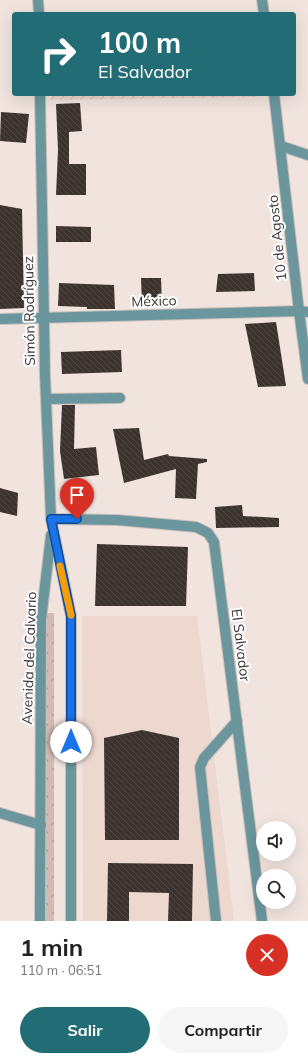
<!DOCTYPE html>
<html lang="es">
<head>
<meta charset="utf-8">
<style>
	body { margin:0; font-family:Mulish,sans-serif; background:#f6f6f6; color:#222; height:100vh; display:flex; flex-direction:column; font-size:15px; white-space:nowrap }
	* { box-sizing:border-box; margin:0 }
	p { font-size:13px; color:#767676 }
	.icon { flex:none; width:22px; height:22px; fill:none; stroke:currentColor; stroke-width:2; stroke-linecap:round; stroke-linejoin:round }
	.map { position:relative; height:921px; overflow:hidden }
	.sheet { display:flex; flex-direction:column; background:#fff; flex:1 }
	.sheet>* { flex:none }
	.top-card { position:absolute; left:12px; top:12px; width:284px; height:84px; border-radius:4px; box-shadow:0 4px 16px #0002; background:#226c75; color:#fff; overflow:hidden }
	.tools { position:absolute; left:256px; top:821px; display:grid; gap:8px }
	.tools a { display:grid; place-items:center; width:40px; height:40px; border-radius:50%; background:#fff; box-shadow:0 4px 16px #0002; font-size:20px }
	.pin { position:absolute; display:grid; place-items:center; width:34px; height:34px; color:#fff; margin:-41px -17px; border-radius:50% 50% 50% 0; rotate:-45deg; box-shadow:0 0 4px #0007 }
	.pin .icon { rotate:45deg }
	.me { position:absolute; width:44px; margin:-22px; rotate:0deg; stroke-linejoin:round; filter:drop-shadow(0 0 3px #0008) }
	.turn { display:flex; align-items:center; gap:14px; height:84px; padding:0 20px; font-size:18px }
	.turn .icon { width:52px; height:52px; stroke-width:2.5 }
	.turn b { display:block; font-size:28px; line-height:34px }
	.round { display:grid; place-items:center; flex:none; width:42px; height:42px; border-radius:21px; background:#f6f6f6 }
	.summary { display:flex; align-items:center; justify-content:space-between; height:68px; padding:0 20px }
	h1 { font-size:24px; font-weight:700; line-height:30px }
	.button { display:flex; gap:8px; margin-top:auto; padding:8px 20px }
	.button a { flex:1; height:46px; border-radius:24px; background:#226c75; color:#fff; font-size:16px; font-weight:700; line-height:46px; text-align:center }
	.button a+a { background:#f6f6f6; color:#222 }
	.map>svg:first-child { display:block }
	.built { fill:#edd8cf }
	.industrial { fill:url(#industrial-furrows) }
	.park { fill:url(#park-crowns) }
	.building { fill:url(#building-back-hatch) }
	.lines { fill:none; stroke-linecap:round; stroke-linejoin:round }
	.minor-casing { stroke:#ccc1bc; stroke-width:12 }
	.minor { stroke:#6b969d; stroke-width:10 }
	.route-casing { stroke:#114b97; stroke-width:10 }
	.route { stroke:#1a73e8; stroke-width:7 }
	.slow { stroke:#f59e0b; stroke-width:7 }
	.labels { text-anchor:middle; stroke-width:4; stroke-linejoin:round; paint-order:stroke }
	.street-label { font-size:14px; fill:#3a3533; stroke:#fff }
</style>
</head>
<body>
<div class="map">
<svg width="308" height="921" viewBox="0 0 308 921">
	<defs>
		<pattern id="industrial-furrows" width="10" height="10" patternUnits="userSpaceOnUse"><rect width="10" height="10" fill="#edd8cf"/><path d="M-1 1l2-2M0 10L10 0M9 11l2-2" fill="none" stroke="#ccbab2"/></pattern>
		<pattern id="park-crowns" width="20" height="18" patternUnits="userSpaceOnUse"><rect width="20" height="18" fill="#d2bcb2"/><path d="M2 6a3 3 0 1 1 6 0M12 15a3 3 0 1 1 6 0" fill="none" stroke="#ab9a91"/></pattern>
		<pattern id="building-back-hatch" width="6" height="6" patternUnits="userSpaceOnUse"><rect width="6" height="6" fill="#3d332e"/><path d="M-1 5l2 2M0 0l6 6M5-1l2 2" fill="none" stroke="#514844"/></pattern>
	</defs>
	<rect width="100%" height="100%" fill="#f1e4de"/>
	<polygon class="built" points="82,616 197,616 234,921 83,921"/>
	<polygon class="industrial" points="51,94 257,94 257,97 51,100"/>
	<rect class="park" x="45" y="613" width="9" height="308"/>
	<g class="building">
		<polygon points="80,103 82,131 69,132 69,164 86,164 86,195 56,195 58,150 56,104"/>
		<polygon points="1,112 29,114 26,143 0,141"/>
		<polygon points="0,205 22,209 24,308 0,309"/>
		<polygon points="56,226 91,227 91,242 56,242"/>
		<polygon points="254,273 255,291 216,292 218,274"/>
		<polygon points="141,278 161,278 162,306 142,306"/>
		<polygon points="59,283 114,285 115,309 87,309 87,307 58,306"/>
		<polygon points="276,322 286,386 258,387 245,324"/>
		<polygon points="121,350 122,372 62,374 61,352"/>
		<polygon points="62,405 75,405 74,449 96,447 99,475 64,479 60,451"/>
		<polygon points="139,428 144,460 168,454 169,456 207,459 207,462 198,464 196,499 175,498 176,469 124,483 113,429"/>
		<polygon points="0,488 18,493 17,516 0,512"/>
		<polygon points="242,505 243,516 279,518 279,527 216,528 215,507"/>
		<polygon points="97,544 188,547 186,606 95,606"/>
		<polygon points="142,730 179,738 179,840 105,840 104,738"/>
		<polygon points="108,863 193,864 192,921 168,921 169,893 129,892 129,921 107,921"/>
	</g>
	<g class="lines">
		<g class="minor-casing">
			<g id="minor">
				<polyline points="38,0 39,14"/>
				<polyline points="262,0 264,14"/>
				<polyline points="40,94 45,375 51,519 71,616 71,921"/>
				<polyline points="274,94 299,311 308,379"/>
				<polyline points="281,146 308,155"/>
				<polyline points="0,319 299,311 308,312"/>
				<polyline points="46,399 120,398"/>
				<polyline points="51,519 117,520 196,527 208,533 214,542 262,921"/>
				<polyline points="0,813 41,825"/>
				<polyline points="40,921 41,620 51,535"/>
				<polyline points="216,921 200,767 204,758 237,721"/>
			</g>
		</g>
		<use href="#minor" class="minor"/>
	</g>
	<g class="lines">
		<g class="route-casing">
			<polyline id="route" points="71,742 71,616 51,519 77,519"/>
		</g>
		<use href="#route" class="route"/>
		<polyline class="slow" points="60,566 71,615"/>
	</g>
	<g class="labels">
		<g class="street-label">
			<text transform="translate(277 238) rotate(-96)" y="5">10 de Agosto</text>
			<text transform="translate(154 301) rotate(-2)" y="5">México</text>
			<text transform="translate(29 311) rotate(-91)" y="5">Simón Rodríguez</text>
			<text transform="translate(241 645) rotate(83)" y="5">El Salvador</text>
			<text transform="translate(29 658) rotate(-88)" y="5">Avenida del Calvario</text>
		</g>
	</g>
</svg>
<div class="tools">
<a><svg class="icon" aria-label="sound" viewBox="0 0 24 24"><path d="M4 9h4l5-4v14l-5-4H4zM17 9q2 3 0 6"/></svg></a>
<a><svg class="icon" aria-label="search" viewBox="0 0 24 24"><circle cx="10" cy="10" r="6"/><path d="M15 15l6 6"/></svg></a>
</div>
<div class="pin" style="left:77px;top:519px;background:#d93025"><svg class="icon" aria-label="arrive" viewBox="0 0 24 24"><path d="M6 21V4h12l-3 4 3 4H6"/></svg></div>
<svg class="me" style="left:71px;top:742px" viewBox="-20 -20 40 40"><circle r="19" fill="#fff"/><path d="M0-13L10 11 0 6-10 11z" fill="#1a73e8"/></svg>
<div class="top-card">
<div class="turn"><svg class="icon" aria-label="right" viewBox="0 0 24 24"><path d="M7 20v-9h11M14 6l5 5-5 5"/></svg><div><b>100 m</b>El Salvador</div></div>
</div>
</div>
<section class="sheet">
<div class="summary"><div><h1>1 min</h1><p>110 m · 06:51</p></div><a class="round" style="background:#d93025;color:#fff"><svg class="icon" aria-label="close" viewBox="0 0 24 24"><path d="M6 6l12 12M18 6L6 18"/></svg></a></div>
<div class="button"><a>Salir</a><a>Compartir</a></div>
</section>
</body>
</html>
